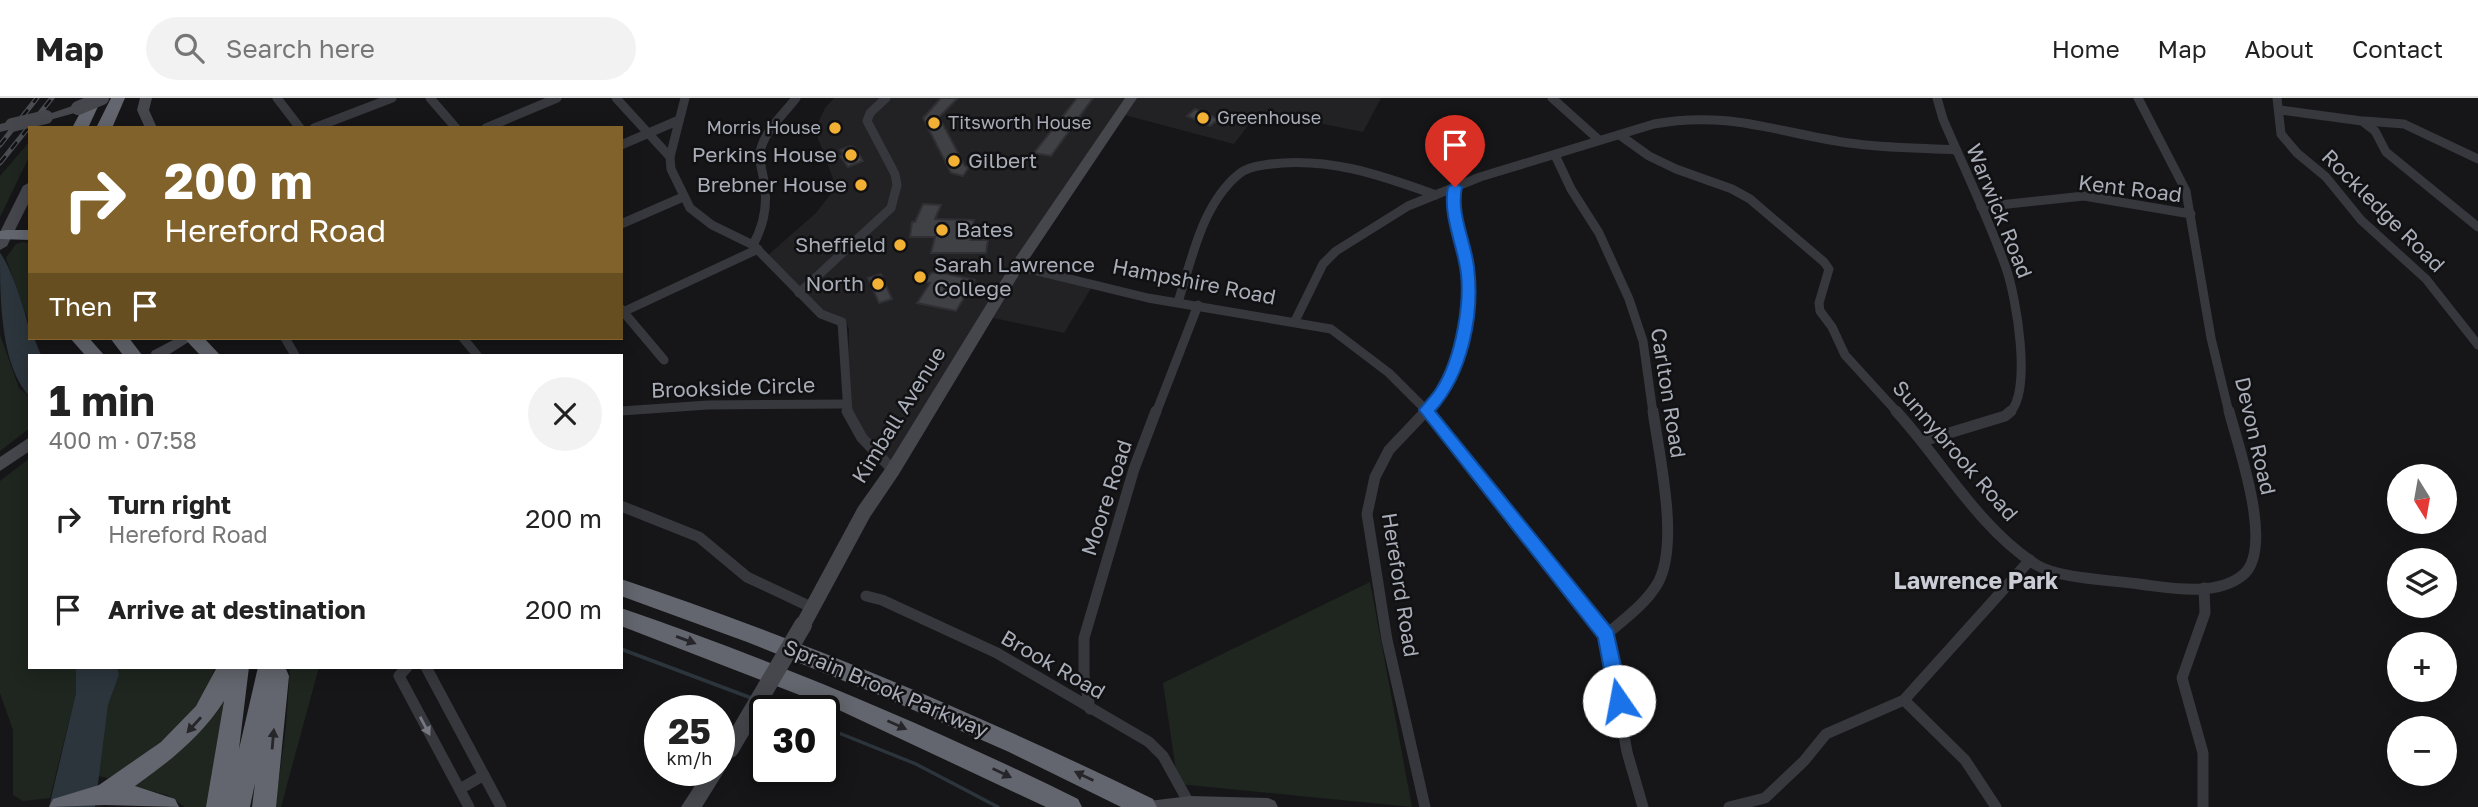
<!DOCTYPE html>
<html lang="en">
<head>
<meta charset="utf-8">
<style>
	body { margin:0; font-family:"Golos Text",sans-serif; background:#f2f2f2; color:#222; height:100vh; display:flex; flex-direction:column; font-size:26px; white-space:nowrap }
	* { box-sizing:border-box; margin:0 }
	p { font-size:23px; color:#767676 }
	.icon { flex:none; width:38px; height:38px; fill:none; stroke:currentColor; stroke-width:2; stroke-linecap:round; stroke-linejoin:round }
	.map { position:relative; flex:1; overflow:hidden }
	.details { position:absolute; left:28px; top:256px; width:595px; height:315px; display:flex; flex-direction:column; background:#fff; border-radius:0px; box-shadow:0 4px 18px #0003 }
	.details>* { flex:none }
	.guide { position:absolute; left:28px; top:28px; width:595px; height:214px; border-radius:0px; box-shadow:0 4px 18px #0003; background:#80622a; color:#fff; overflow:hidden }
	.needle { width:46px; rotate:169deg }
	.tools { position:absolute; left:2387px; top:366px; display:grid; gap:14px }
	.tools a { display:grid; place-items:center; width:70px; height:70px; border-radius:50%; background:#fff; box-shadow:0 4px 18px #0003; font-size:35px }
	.speed { position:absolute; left:644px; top:597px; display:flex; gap:14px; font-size:35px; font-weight:700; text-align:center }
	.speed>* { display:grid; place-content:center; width:91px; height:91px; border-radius:50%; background:#fff; box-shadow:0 4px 18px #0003; line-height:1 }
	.speed small { font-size:18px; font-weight:400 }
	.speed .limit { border:4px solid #111; border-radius:10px; background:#fff; color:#111 }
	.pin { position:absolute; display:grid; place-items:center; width:60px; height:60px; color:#fff; margin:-72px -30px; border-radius:50% 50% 50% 0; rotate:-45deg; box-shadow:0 0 7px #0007 }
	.pin .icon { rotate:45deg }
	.me { position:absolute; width:77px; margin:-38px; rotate:348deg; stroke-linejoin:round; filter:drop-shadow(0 0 5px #0008) }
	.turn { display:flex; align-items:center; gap:24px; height:147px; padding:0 21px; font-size:32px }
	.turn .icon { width:91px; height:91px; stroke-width:2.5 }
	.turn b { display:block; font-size:49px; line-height:60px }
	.then { display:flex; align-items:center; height:66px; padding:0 21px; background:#0003; gap:14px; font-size:26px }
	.round { display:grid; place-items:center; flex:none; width:74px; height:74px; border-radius:37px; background:#f2f2f2 }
	.headline { display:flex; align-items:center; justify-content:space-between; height:119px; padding:0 21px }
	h1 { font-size:42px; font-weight:700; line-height:52px }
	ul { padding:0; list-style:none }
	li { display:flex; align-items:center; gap:21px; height:91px; padding:0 21px }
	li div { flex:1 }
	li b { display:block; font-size:26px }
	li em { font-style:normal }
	header { display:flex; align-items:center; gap:42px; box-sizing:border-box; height:98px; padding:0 35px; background:#fff; border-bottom:2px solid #e0e0e0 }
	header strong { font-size:33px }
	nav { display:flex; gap:38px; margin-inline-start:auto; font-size:24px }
	.search { width:490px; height:63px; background:#f2f2f2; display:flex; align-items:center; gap:18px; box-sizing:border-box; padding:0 24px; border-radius:38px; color:#767676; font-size:26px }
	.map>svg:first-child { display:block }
	.built { fill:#222225 }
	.green { fill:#1e261f }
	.water { fill:#2c353c }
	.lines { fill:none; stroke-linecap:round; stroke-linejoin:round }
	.stream { stroke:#2c353c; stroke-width:3.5 }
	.building { fill:#404145; stroke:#303034; stroke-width:2 }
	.street-far1 { stroke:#37383d; stroke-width:9 }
	.street { stroke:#37383d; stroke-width:11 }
	.secondary { fill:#45474d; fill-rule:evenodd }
	.highway { fill:#63666e; fill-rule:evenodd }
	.rail-casing { stroke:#4a4c52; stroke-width:5 }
	.rail { stroke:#111113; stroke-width:2.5; stroke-dasharray:9; stroke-linecap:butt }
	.secondary-bridge-far1 { stroke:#45474d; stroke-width:14 }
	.secondary-bridge { stroke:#45474d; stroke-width:18 }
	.oneway { fill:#26262a }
	.oneway2 { fill:#757881 }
	.route { fill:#1a73e8; stroke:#114b97; stroke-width:2 }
	.poi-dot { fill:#f2b134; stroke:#111113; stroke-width:2.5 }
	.labels { text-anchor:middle; stroke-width:5; stroke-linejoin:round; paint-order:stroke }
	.far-poi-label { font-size:18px; fill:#a8adb8; stroke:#111113; text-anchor:start }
	.poi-label { font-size:21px; fill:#a8adb8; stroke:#111113; text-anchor:end }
	.street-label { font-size:21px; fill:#a8adb8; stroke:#111113 }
	.neighbourhood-label { font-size:23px; font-weight:bold; fill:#c9ccd4; stroke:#111113 }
</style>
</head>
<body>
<header>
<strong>Map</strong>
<div class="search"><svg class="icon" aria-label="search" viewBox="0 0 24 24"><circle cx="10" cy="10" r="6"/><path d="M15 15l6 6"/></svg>Search here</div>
<nav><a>Home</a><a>Map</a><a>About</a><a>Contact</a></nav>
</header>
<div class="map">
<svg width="2478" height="709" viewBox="0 0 2478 709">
	<rect width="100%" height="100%" fill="#161618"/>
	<polygon class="built" points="834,0 1381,0 1363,34 1259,13 1234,46 1117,15 1012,171 1093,187 1064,235 984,218 893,367 866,337 851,311 847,297 849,231 846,223 825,214 768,157 816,115 836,89 815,32 825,10"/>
	<g class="green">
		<polygon points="30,43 30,57 0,119 0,78"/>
		<polygon points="22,144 30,145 30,228 6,160 16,146"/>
		<polygon points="0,237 19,290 30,299 30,330 0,353"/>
		<polygon points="30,360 30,569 76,569 76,595 50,700 23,703 13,697 13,632 0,595 0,383"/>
		<polygon points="1370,484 1412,709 1178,686 1163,585"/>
		<polygon points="117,569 215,569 206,595 175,633 125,671 108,680 97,678 108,607 119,577"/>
		<polygon points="290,569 319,569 281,709 275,709 286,629"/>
		<polygon points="224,601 209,709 185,709 167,697 148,692 126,691"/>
	</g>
	<g class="water">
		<path d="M0 155C10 166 30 224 30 240H34L41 257H30V299C0 268 0 198 0 155Z"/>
		<polygon points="76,569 117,569 119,577 108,607 95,709 49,709 76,595"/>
	</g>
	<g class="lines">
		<g class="stream">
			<polyline points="621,551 754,601"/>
			<polyline points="764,605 782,612"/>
			<polyline points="824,629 916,666 998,709"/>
		</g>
	</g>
	<g class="building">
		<polygon points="941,0 958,0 939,19 965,68 969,69 963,78 951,75 923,20"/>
		<polygon points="1077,0 1093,0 1051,58 1034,55"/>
		<polygon points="1195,11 1219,21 1210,28 1187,18"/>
		<polygon points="850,48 855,50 863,63 848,69 840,58 843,57 840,52"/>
		<polygon points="923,106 941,107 935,121 974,122 970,142 988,142 986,155 931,155 935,139 910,139 912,124 915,124"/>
		<polygon points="938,174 975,182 956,213 917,205 930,185 925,184 931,175"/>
		<polygon points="881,176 892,201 879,205 868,180"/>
	</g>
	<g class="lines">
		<g class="street-far1">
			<polyline points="277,0 300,30"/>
			<polyline points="430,0 456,30"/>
			<polyline points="616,0 670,59 671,71 690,110 712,127 753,147 821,216 842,224 848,315"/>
			<polyline points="1552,0 1599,42"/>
			<path d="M1937 0 1943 21C1964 70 1988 119 2006 170 2016 198 2033 295 2009 315"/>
			<polyline points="2138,0 2186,93 2211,240 2229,315"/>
			<polyline points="2277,0 2281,36 2297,55 2326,79 2361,122 2426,181 2478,247"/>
			<polyline points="2280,12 2362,23 2375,33 2386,54 2478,129"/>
			<polyline points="2365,23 2404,26 2478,61"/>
			<polyline points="314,30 392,0"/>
			<polyline points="486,30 557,0"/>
			<polyline points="1621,38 1649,58 1676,71 1732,91 1750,101 1824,164 1829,171 1819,205 1820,213 1832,229 1845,257 1898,315"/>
			<polyline points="621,47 679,22"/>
			<polyline points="1555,57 1571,91 1599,135 1629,201 1643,243 1653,315"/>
			<polyline points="670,59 685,0"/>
			<polyline points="1981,109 2084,98 2191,116"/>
			<polyline points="621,126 683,99"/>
			<path d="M753 147C764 127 768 105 764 83 762 71 758 61 761 50 767 30 784 16 796 0"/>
			<polyline points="1017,168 1148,200 1331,231 1389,275 1429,315"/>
			<polyline points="799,195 891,110 897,87 895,76 867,23 870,15 886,0"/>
			<path d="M1178 204C1192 161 1202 106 1239 76 1246 70 1256 68 1264 67 1324 57 1381 77 1436 97"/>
			<polyline points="621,211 664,262"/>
			<polyline points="623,214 758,151"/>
			<path d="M1295 223 1323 166 1336 153 1408 108 1480 79 1654 26C1728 12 1779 35 1849 45 1884 50 1921 50 1956 52"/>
			<polyline points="285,240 295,257"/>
			<polyline points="463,240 477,257"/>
			<polyline points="621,313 708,307 845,306"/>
			<polyline points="1156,315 1198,207"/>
			<path d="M1424 315C1430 309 1438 302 1442 295 1464 261 1472 209 1467 169 1464 142 1449 116 1455 89"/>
		</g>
		<g class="street">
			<polyline points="847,313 862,340 893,372"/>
			<polyline points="1427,313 1606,537 1627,654 1643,709"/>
			<path d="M1896 313C1942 363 1978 429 2035 466 2058 481 2111 482 2139 486 2171 490 2216 499 2243 477 2275 451 2238 348 2229 313"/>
			<polyline points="1923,343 2005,318 2011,313"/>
			<polyline points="621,408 699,439 747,479 813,510"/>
			<polyline points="866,498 882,502 997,555 1149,644 1163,658 1190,707"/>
			<path d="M1606 537C1623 522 1644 507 1656 488 1681 450 1659 358 1653 313"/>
			<polyline points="407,569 399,578 469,709"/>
			<polyline points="426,569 501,709"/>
			<polyline points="1904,602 1965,662 1996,709"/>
			<polyline points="1090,611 1084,578 1084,540 1134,371 1156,313"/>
			<polyline points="460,691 484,677"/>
			<polyline points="1425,709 1387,542 1367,416 1375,379 1389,352 1426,313"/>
			<polyline points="1729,709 1765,700 1804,663 1826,636 1904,602 2030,462"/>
			<polyline points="2203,709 2203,655 2182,580 2205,515 2204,490"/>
		</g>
		<g class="secondary">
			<polygon points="140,0 152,0 149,12 157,30 145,30 137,12"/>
			<polygon points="1125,0 1137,0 1023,170 899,376 870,419 809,532 803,534 797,532 794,527 797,522 858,409 887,368 1012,165"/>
			<polygon points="78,6 84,10 82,13 46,23 40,19"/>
			<polygon points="12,23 16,24 16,30 0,34 0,26"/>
			<polygon points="30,84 30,102 7,148 0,152 0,134 23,88"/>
			<polygon points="177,240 195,240 168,257 150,257 152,253"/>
			<polygon points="30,339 30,353 0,373 0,359"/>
			<polygon points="719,665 725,672 702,709 681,709 705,672 719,672"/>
			<polygon points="1190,698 1268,700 1275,703 1278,709 1146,709 1149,703"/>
		</g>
		<g class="highway">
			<polygon points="88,0 102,0 88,30 72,30"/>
			<polygon points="111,0 125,0 112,30 96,30"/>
			<polygon points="6,132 30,132 30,142 0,141 0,133"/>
			<polygon points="70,240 89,240 104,257 85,257"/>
			<polygon points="110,240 129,240 142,257 123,257"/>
			<polygon points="184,240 204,240 220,257 200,257"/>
			<path d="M621 481C803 542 981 617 1153 701L1157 709H1121L1009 654 879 597 747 544 621 498Z"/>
			<path d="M621 510C778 564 930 628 1078 701L1082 709H1046L841 613 621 528Z"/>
			<path d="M217 569H249L239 651 258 569 286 571 289 578 276 709H252L255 685 250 709H206L224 603C201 639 170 663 135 688L175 701 179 709 105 707 49 709 53 701 99 687 161 644 196 608Z"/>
		</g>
		<g class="rail-casing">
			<g id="rail">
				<polyline points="0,47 37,0"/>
				<polyline points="0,65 52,0"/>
			</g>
		</g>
		<use href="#rail" class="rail"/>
		<g class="secondary-bridge-far1">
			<polyline points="78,10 102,0"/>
			<polyline points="12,27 46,19"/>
		</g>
		<polyline class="secondary-bridge" points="730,651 803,527"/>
	</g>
	<defs><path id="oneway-solid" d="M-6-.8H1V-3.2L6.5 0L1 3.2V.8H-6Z" transform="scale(1.75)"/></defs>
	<g class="oneway">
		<use href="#oneway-solid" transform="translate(686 542) rotate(20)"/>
		<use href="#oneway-solid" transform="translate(194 627) rotate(132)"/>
		<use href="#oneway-solid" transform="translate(897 627) rotate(24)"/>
		<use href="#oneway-solid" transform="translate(273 641) rotate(-85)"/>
		<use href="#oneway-solid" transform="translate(1002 675) rotate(26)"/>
		<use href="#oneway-solid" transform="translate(1084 678) rotate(-154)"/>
	</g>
	<use class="oneway2" href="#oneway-solid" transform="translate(425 628) rotate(62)"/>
	<path class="route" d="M1455 85 1462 89C1456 116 1471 142 1474 169 1480 217 1468 276 1435 313L1613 532 1629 603 1626 609 1619 611 1613 609 1610 603 1598 540 1419 312C1424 305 1431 299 1436 291 1456 260 1467 199 1459 164 1454 140 1443 113 1448 89Z"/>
	<g class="poi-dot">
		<circle cx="1203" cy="20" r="7"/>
		<circle cx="934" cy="25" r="7"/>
		<circle cx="835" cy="30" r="7"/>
		<circle cx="851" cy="57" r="7"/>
		<circle cx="954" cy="63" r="7"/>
		<circle cx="861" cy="87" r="7"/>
		<circle cx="942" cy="132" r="7"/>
		<circle cx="900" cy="147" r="7"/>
		<circle cx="920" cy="179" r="7"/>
		<circle cx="878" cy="186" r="7"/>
	</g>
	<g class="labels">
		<g class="far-poi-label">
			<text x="1217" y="26">Greenhouse</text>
			<text x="948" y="31">Titsworth House</text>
			<text x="821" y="36" text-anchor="end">Morris House</text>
		</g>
		<g class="poi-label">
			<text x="837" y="64">Perkins House</text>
			<text x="968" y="70" text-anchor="start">Gilbert</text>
			<text x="847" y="94">Brebner House</text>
			<text x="956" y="139" text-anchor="start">Bates</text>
			<text x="886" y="154">Sheffield</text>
			<text x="934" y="174" text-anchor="start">Sarah Lawrence<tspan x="934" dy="24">College</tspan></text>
			<text x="864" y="193">North</text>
		</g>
		<g class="street-label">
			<text transform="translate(2130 91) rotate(7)" y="7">Kent Road</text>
			<text transform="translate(1999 113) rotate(68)" y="7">Warwick Road</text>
			<text transform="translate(2383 113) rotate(45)" y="7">Rockledge Road</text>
			<text transform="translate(1194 184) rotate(11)" y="7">Hampshire Road</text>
			<text transform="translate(733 290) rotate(-2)" y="7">Brookside Circle</text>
			<text transform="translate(1668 295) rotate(81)" y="7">Carlton Road</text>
			<text transform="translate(899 317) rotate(-58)" y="7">Kimball Avenue</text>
			<text transform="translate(2255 338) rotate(77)" y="7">Devon Road</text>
			<text transform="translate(1955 353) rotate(49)" y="7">Sunnybrook Road</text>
			<text transform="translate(1107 400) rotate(-72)" y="7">Moore Road</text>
			<text transform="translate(1400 487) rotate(81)" y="7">Hereford Road</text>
			<text transform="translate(1053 567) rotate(30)" y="7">Brook Road</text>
			<text transform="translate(886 591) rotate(23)" y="7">Sprain Brook Parkway</text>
		</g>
		<g class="neighbourhood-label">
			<text x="1976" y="491">Lawrence Park</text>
		</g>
	</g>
</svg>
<div class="tools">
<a><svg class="needle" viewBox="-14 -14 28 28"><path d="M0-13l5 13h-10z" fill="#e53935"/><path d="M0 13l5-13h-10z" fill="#767676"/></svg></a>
<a><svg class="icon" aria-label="layers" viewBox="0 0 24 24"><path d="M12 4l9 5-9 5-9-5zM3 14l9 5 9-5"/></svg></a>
<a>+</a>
<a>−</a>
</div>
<div class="speed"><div>25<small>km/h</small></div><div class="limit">30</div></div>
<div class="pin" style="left:1455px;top:89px;background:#d93025"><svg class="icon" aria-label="arrive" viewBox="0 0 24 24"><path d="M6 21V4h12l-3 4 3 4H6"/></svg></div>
<svg class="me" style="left:1619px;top:603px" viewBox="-20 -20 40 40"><circle r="19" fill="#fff"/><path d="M0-13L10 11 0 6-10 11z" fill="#1a73e8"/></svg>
<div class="guide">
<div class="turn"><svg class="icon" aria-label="right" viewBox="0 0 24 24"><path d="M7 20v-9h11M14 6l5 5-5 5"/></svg><div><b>200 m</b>Hereford Road</div></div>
<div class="then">Then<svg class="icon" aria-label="arrive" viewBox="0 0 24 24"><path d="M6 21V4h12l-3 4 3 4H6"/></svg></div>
</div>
<section class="details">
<div class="headline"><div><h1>1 min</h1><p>400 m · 07:58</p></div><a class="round"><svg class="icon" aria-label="close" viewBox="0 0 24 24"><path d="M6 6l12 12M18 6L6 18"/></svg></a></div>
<ul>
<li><svg class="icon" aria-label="right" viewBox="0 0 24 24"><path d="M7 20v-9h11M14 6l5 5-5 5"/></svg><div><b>Turn right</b><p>Hereford Road</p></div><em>200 m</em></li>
<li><svg class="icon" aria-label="arrive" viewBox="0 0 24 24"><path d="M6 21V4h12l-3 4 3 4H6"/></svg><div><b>Arrive at destination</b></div><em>200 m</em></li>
</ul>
</section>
</div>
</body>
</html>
